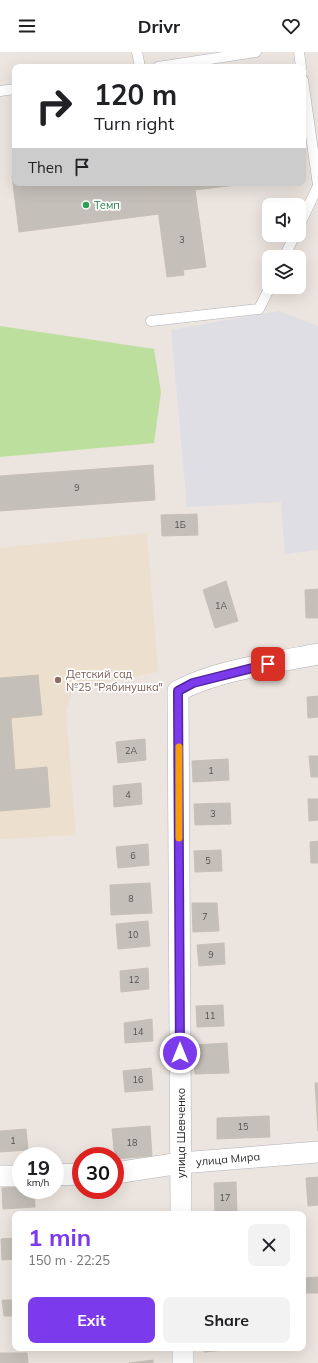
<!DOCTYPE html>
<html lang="en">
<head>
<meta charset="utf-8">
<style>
	body { margin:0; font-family:Mulish,sans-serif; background:#f2f2f2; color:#202124; height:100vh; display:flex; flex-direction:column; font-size:15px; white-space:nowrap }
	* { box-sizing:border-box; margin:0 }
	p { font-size:13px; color:#757577 }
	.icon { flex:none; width:22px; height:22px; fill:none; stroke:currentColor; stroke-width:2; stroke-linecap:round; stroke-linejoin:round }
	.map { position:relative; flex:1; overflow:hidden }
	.drawer { position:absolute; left:12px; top:1159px; width:294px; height:140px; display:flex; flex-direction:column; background:#fff; border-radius:8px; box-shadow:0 4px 16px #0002 }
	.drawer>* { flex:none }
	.hud { position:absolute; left:12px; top:12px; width:294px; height:122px; border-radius:8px; box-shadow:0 4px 16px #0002; background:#fff; color:#202124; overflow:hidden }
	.controls { position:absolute; left:262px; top:146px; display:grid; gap:8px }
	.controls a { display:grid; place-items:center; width:44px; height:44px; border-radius:8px; background:#fff; box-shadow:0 4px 16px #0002; font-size:20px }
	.speed { position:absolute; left:12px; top:1095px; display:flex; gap:8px; font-size:20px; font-weight:700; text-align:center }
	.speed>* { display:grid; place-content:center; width:52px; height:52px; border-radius:50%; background:#fff; box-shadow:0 4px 16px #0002; line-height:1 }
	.speed small { font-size:10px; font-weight:400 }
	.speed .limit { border:6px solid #d22; background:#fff; color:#111 }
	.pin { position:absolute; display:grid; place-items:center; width:34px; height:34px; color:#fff; margin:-17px; border-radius:8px; box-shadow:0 2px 6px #0006 }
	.me { position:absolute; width:44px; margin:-22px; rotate:0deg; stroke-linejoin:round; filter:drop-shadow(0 0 3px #0008) }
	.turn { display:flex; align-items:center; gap:14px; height:84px; padding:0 16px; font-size:18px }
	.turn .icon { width:52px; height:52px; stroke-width:2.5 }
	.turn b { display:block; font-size:28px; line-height:34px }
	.then { display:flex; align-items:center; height:38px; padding:0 16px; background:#0003; gap:8px; font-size:15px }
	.round { display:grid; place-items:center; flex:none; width:42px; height:42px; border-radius:8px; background:#f2f2f2 }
	.summary { display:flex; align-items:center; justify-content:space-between; height:68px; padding:0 16px }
	h1 { font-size:24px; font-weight:700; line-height:30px; color:#7c3aed }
	.primary-button { display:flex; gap:8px; margin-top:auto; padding:8px 16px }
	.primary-button a { flex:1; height:46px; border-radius:8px; background:#7c3aed; color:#fff; font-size:16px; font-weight:700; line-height:46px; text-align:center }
	.primary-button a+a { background:#f2f2f2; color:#202124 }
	header { display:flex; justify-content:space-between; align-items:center; height:52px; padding:0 16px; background:#fff; font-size:18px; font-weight:700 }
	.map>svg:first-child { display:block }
	.industrial { fill:#dfdee5 }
	.education { fill:#ecdfce }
	.green { fill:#bcdf9d }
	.building { fill:#c5bfb9; stroke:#c7c0b7 }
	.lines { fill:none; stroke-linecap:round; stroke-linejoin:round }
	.lane-casing { stroke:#aeb2bb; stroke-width:11 }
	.street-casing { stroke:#aeb2bb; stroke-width:22 }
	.lane { stroke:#fff; stroke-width:10 }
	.street { stroke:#fff; stroke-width:21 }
	.route-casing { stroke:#51269a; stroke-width:10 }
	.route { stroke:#7c3aed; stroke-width:7 }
	.slow { stroke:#f59e0b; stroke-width:7 }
	.leisure-dot { fill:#2e9e5b; stroke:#fff; stroke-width:1.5 }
	.education-dot { fill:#8d6e63; stroke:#fff; stroke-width:1.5 }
	.labels { text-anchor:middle; stroke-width:3.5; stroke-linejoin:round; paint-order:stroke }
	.number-label { font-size:9px; fill:#52504e }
	.leisure-label { font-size:11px; fill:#27864d; stroke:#fff; text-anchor:start }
	.education-label { font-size:11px; fill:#785e54; stroke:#fff; text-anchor:start }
	.street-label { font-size:11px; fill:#2b2b2b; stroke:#fff }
</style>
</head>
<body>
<header><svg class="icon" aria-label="menu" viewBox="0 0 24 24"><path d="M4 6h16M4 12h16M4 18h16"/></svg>Drivr<svg class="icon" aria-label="heart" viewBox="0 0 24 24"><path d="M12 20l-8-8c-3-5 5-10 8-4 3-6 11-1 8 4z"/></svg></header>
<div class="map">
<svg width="318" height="1311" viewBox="0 0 318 1311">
	<rect width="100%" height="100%" fill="#ece4de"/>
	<polygon class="industrial" points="279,259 318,274 318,498 285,502 281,450 187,455 171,278"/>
	<polygon class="education" points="147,481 158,620 73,636 66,660 76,783 0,787 0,496"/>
	<polygon class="green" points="0,274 154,297 161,340 154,391 0,405"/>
	<g class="building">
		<polygon points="15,123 15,131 186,132 150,137 151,144 156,143 159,162 19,180 12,124"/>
		<polygon points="186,131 236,131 236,133 195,138 206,215 183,218 184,223 167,225 156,143 151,144 150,137"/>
		<polygon points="153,413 155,448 0,459 0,424"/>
		<polygon points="197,462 198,483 162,484 161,463"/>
		<polygon points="226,529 238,569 215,576 203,538"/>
		<polygon points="318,537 318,566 306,566 305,538"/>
		<polygon points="38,623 42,663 11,666 15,718 47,715 50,755 0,759 0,626"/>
		<polygon points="318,644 318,665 308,666 307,645"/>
		<polygon points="145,687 146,708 118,711 116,690"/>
		<polygon points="309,704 318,704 318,725 311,725"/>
		<polygon points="228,707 229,728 193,730 192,709"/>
		<polygon points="141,731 142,752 114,755 113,734"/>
		<polygon points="308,747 318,747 318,768 309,769"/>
		<polygon points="230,751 231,772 195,773 194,752"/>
		<polygon points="318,789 318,811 311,811 310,790"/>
		<polygon points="148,792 149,813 118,816 116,795"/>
		<polygon points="221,798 222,819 195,820 194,799"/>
		<polygon points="150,831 152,861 111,863 110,833"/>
		<polygon points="192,851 217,851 219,879 193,880"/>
		<polygon points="148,869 150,894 118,897 116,872"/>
		<polygon points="224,891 225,912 199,914 197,893"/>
		<polygon points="148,916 149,937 121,940 120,919"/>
		<polygon points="223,953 224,974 197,975 196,954"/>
		<polygon points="152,967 153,989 125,991 124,971"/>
		<polygon points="227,991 229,1021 195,1022 194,993"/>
		<polygon points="151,1016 153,1038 125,1040 123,1019"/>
		<polygon points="315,1031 318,1031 318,1079"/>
		<polygon points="269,1064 270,1085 217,1087 217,1066"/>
		<polygon points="150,1074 152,1104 115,1107 112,1077"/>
		<polygon points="26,1077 28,1098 0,1100 0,1079"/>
		<polygon points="318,1125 318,1153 308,1154 306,1126"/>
		<polygon points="236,1130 237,1162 215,1162 214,1131"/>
		<polygon points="21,1135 21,1138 34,1138 35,1155 3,1157 2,1136"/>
		<polygon points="15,1186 15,1207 2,1208 1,1187"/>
		<polygon points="318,1225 318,1241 303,1241 303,1226"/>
		<polygon points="2,1248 15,1248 15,1264 4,1264"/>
		<polygon points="204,1296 227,1296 227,1298 204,1300"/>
		<polygon points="0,1301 27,1301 28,1311 0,1311"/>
		<polygon points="153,1308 153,1311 129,1311"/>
	</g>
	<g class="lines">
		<g class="lane-casing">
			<g id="lane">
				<polyline points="137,0 140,15"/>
				<polyline points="299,0 301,15"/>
				<polyline points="158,15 256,0"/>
				<polyline points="303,28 318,133"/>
				<polyline points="0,39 15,37"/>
				<polyline points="299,174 318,134"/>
				<polyline points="284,205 295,183"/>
				<polyline points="151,269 259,257 270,235"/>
			</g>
		</g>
		<g class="street-casing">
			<g id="street">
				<polyline points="115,1121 181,1111 318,1100"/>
				<polyline points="55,1123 81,1122"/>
				<polyline points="0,1124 21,1124"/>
				<path d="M181 1162 178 639C214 619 277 610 318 602"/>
				<polyline points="183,1296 183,1311"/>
			</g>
		</g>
		<use href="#lane" class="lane"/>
		<use href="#street" class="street"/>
	</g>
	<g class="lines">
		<g class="route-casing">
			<polyline id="route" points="180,1001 178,639 193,631 268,612"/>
		</g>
		<use href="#route" class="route"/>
		<polyline class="slow" points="179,695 179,786"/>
	</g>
	<circle class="leisure-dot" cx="86" cy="153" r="4"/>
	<circle class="education-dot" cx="58" cy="628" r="4"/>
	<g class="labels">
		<g class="number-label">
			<text x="182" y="191">3</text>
			<text x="77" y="439">9</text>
			<text x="180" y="476">1Б</text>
			<text x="221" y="557">1А</text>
			<text x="131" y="702">2А</text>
			<text x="211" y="722">1</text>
			<text x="128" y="746">4</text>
			<text x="213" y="765">3</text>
			<text x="133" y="807">6</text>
			<text x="208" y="812">5</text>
			<text x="131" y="850">8</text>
			<text x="205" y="868">7</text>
			<text x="133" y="886">10</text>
			<text x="211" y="906">9</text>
			<text x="134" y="931">12</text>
			<text x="210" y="967">11</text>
			<text x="138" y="983">14</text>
			<text x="138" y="1031">16</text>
			<text x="243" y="1078">15</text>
			<text x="13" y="1092">1</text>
			<text x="132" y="1094">18</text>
			<text x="225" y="1149">17</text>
		</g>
		<g class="leisure-label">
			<text x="94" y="157">Темп</text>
		</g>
		<g class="education-label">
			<text x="66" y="626">Детский сад<tspan x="66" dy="13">№25 "Рябинушка"</tspan></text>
		</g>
		<g class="street-label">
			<text transform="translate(181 1081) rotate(-90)" y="4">улица Шевченко</text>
			<text transform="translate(228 1107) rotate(-5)" y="4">улица Мира</text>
		</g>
	</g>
</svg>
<div class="controls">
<a><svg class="icon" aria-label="sound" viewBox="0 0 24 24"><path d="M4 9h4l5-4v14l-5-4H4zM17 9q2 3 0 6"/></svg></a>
<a><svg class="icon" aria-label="layers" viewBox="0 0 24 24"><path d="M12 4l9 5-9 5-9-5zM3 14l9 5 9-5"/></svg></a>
</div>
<div class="speed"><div>19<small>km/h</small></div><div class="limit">30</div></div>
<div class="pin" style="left:268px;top:612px;background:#d93025"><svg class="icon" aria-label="arrive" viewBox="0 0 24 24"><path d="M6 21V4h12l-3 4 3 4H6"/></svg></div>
<svg class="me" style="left:180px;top:1001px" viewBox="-20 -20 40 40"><circle r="17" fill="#7c3aed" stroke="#fff" stroke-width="3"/><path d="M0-11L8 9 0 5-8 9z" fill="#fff"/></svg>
<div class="hud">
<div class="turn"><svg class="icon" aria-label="right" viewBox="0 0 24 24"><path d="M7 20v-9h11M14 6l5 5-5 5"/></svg><div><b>120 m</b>Turn right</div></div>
<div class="then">Then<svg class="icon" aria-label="arrive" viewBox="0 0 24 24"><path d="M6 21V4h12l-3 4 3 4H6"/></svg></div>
</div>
<section class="drawer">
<div class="summary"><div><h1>1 min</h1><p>150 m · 22:25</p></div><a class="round"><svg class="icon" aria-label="close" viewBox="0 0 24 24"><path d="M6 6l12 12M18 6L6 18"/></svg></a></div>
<div class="primary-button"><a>Exit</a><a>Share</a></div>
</section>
</div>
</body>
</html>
